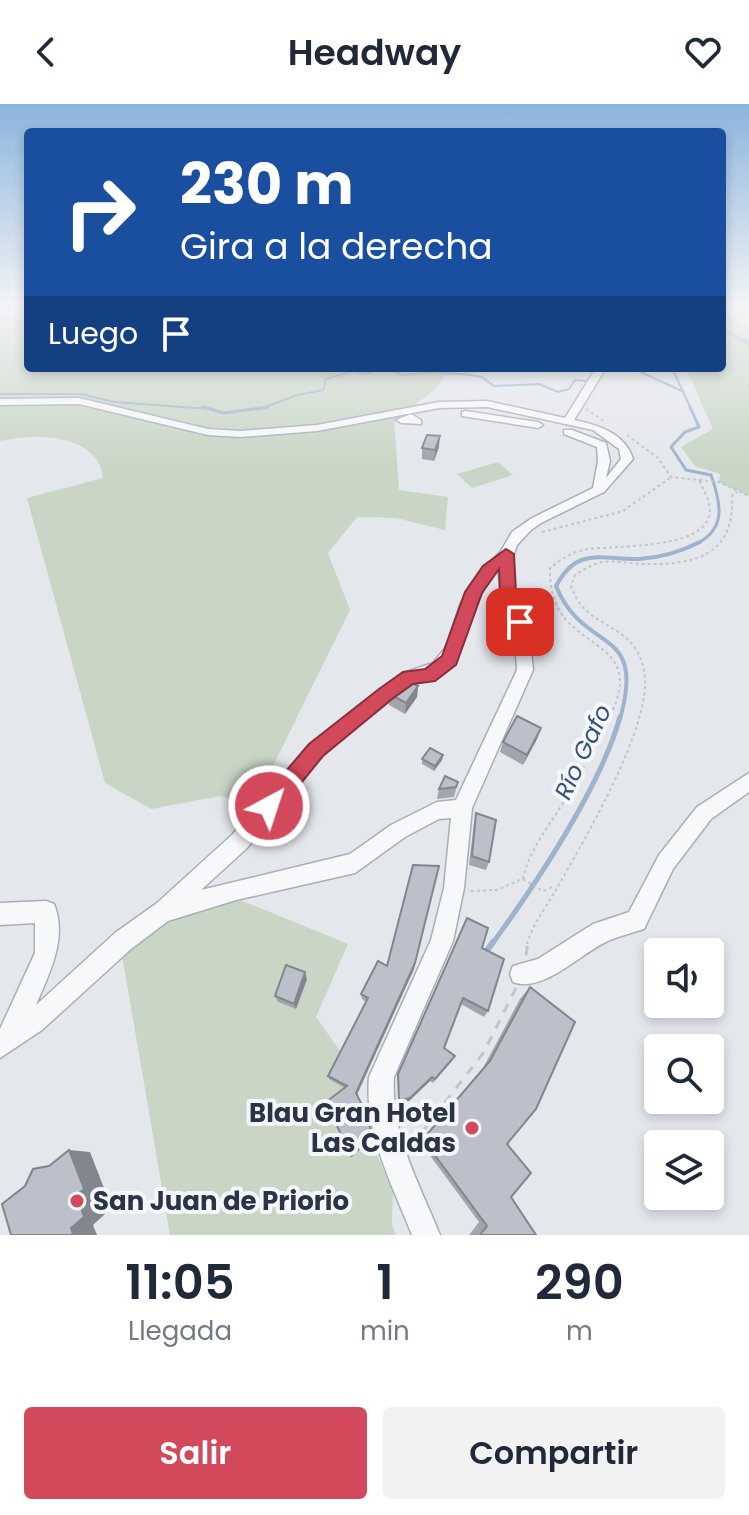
<!DOCTYPE html>
<html lang="es">
<head>
<meta charset="utf-8">
<style>
	body { margin:0; font-family:Poppins,sans-serif; background:#f2f2f3; color:#1f2937; height:100vh; display:flex; flex-direction:column; font-size:30px; white-space:nowrap }
	* { box-sizing:border-box; margin:0 }
	p { font-size:26px; color:#747a83 }
	.icon { flex:none; width:44px; height:44px; fill:none; stroke:currentColor; stroke-width:2; stroke-linecap:round; stroke-linejoin:round }
	.map { position:relative; height:1131px; overflow:hidden }
	.drawer { display:flex; flex-direction:column; background:#fff; flex:1 }
	.drawer>* { flex:none }
	.guide { position:absolute; left:24px; top:24px; width:702px; height:244px; border-radius:8px; box-shadow:0 4px 12px #0003; background:#1a4fa0; color:#fff; overflow:hidden }
	.tools { position:absolute; left:644px; top:834px; display:grid; gap:16px }
	.tools a { display:grid; place-items:center; width:80px; height:80px; border-radius:8px; background:#fff; box-shadow:0 4px 12px #0003; font-size:40px }
	.pin { position:absolute; display:grid; place-items:center; width:68px; height:68px; color:#fff; margin:-34px; border-radius:16px; box-shadow:0 4px 12px #0006 }
	.me { position:absolute; width:88px; margin:-44px; rotate:40deg; stroke-linejoin:round; filter:drop-shadow(0 0 6px #0008) }
	.turn { display:flex; align-items:center; gap:28px; height:168px; padding:0 24px; font-size:36px }
	.turn .icon { width:104px; height:104px; stroke-width:2.5 }
	.turn b { display:block; font-size:56px; line-height:68px }
	.then { display:flex; align-items:center; height:76px; padding:0 24px; background:#0003; gap:16px; font-size:30px }
	.eta { display:flex; justify-content:space-evenly; align-items:center; height:136px; text-align:center }
	.eta b { font-size:48px; font-weight:600; line-height:56px }
	.primary-button { display:flex; gap:16px; margin-top:auto; padding:16px 24px }
	.primary-button a { flex:1; height:92px; border-radius:8px; background:#d1495b; color:#fff; font-size:32px; font-weight:600; line-height:92px; text-align:center }
	.primary-button a+a { background:#f2f2f3; color:#1f2937 }
	header { display:flex; justify-content:space-between; align-items:center; height:104px; padding:0 24px; background:#fff; font-size:36px; font-weight:600 }
	.map>svg:first-child { display:block }
	.green { fill:#c9d6c5 }
	.lines { fill:none; stroke-linecap:round; stroke-linejoin:round }
	.stream-far4 { stroke:#9fb4cc; stroke-width:2 }
	.stream-far3 { stroke:#9fb4cc; stroke-width:3 }
	.stream-far2 { stroke:#9fb4cc; stroke-width:4 }
	.stream-far1 { stroke:#9fb4cc; stroke-width:5 }
	.stream { stroke:#9fb4cc; stroke-width:6 }
	.canal { fill:#9fb4cc; fill-rule:evenodd }
	.minor-casing { stroke:#a9aeb7; stroke-width:3 }
	.path-far1 { stroke:#c2c5cb; stroke-width:2; stroke-dasharray:3 3; stroke-linecap:butt }
	.path { stroke:#c2c5cb; stroke-width:3; stroke-dasharray:9 9; stroke-linecap:butt }
	.minor { fill:#f7f8fa; fill-rule:evenodd }
	.wall { fill:#a1a5ae }
	.shaded-wall { fill:#83868d }
	.building { fill:#bbc0ca; stroke:#83868d; stroke-width:2 }
	.route { fill:#d1495b; stroke:#882f3b; stroke-width:2 }
	.poi-dot { fill:#d1495b; stroke:#f4f6f9; stroke-width:3 }
	.labels { text-anchor:middle; stroke-width:8; stroke-linejoin:round; paint-order:stroke }
	.water-label { font-size:24px; font-style:italic; fill:#34527a; stroke:#f4f6f9 }
	.near-poi-label { font-size:26px; font-weight:bold; fill:#2b3445; stroke:#f4f6f9; text-anchor:end }
</style>
</head>
<body>
<header><svg class="icon" aria-label="back" viewBox="0 0 24 24"><path d="M15 5l-7 7 7 7"/></svg>Headway<svg class="icon" aria-label="heart" viewBox="0 0 24 24"><path d="M12 20l-8-8c-3-5 5-10 8-4 3-6 11-1 8 4z"/></svg></header>
<div class="map">
<svg width="749" height="1131" viewBox="0 0 749 1131">
	<rect width="100%" height="100%" fill="#e4e7ec"/>
	<g class="green">
		<polygon points="722,200 749,226 749,392 719,378 720,370 695,362 681,343 713,325 686,264 722,264"/>
		<path d="M16 208 28 210V264H580L578 267 544 264 445 271 436 285 394 316 399 386 448 393 445 426 396 414 357 413 328 449 350 506 272 664 257 702 221 692 151 705 105 679 27 394 103 374C99 329 34 329 0 337V212Z"/>
		<polygon points="498,358 513,371 472,384 457,370"/>
		<polygon points="233,793 348,840 316,913 343,951 352,1053 370,1037 393,1085 392,1120 396,1131 170,1131 121,845 169,812"/>
	</g>
	<g class="lines">
		<g class="stream-far4">
			<polyline points="632,264 684,288"/>
			<polyline points="672,264 691,305"/>
			<polyline points="0,290 81,290 114,298 210,305"/>
			<polyline points="260,305 297,291 323,286 326,275 353,267 365,270 385,264 403,271 434,268 471,271 482,273 494,282 539,280 558,288 569,285 575,276 586,277"/>
		</g>
		<g class="stream-far3">
			<polyline points="203,303 224,309 268,303"/>
			<path d="M690 303 699 323 685 328 671 343 686 366 711 371C721 399 727 425 696 440"/>
		</g>
		<path class="stream-far2" d="M620 615C647 520 584 551 556 482 578 441 602 456 639 455 659 454 682 447 700 438"/>
		<path class="stream-far1" d="M492 840C536 780 600 684 620 613"/>
		<polyline class="stream" points="488,845 493,838"/>
		<polygon class="canal" points="722,222 749,237 749,242 722,227"/>
		<g class="minor-casing">
			<g id="minor">
				<path d="M596 264H606L574 316C598 321 625 329 633 355L604 388 541 419 531 426 517 441 513 453V480L530 536 533 566 472 704 464 784 453 837 394 973C390 1029 420 1081 440 1131H412C392 1080 364 1029 369 973L431 836 444 784 451 714 439 715 405 733 355 769 236 796 168 817 131 845 42 926 0 954V925L35 849V819L0 821V799L46 797 54 800C68 834 49 870 36 901L115 829 157 799 233 730 310 641 403 569 433 559 446 543 460 501 470 482 501 447 512 428 532 414 593 384 598 357 597 343 564 330V326H572L606 339 610 357 606 374 621 355 619 345 593 326 487 303 439 304 317 327 240 333 208 331 79 300 0 301V295L79 294 208 325 240 327 317 321 439 298 487 297 565 314ZM498 465 502 494 515 536 517 566 456 696 437 698 391 721 350 750 201 786 247 744 322 651 413 578C478 567 460 506 498 465Z"/>
				<polygon points="466,307 538,318 543,321 538,324 462,312 462,308"/>
				<polygon points="411,310 421,316 421,320 401,319 396,316"/>
				<path d="M749 669V688L711 715 673 765 644 825C632 829 619 832 608 837 582 848 543 890 513 878L510 870 513 862 538 855 593 820 629 808 659 751 697 703Z"/>
			</g>
		</g>
		<g class="path-far1">
			<polyline points="722,200 749,226"/>
			<polyline points="722,243 749,243"/>
			<polyline points="722,254 749,283"/>
			<polyline points="586,305 604,317"/>
			<polyline points="627,331 658,354 671,373 719,378 749,392"/>
			<polyline points="542,428 623,407 670,374"/>
			<path d="M523 775C529 744 554 716 569 689 581 669 591 649 601 629 610 613 620 595 620 577 618 530 548 540 550 464 560 456 570 449 583 446 611 440 720 449 709 399 707 391 702 383 699 376"/>
			<polyline points="523,775 543,787 555,782"/>
			<polyline points="471,787 497,786 522,775"/>
			<path d="M527 840C532 822 546 803 556 786 582 739 655 619 644 566 633 515 586 528 571 482L575 471C584 465 593 460 603 458 617 456 632 460 646 460 697 461 735 450 732 392L737 388"/>
		</g>
		<g class="path">
			<polyline points="526,851 528,838"/>
			<polyline points="412,1041 484,948 516,884"/>
		</g>
		<use href="#minor" class="minor"/>
	</g>
	<g class="wall">
		<polygon points="439,343 434,357 422,355 422,344"/>
		<polygon points="418,582 417,593 405,610 389,601 389,590"/>
		<polygon points="541,624 537,635 523,661 500,648 503,638"/>
		<polygon points="443,651 442,656 434,667 422,660 422,655"/>
		<polygon points="458,678 454,693 437,695 439,685"/>
		<polygon points="476,709 489,758 486,766 469,761 474,719"/>
		<polygon points="482,844 488,907 484,913 461,900 444,944 452,957 433,979 430,977 409,997 398,1000 398,970"/>
		<polygon points="387,862 414,865 357,991 372,1035 352,1053 345,984 329,975 328,972 366,898 362,895 361,890"/>
		<polygon points="307,875 296,905 278,898 275,892"/>
		<polygon points="530,883 507,1040 511,1093 536,1131 469,1131 479,1118 420,1038 483,964 520,895"/>
	</g>
	<g class="shaded-wall">
		<polygon points="440,332 439,343 434,357 435,346"/>
		<polygon points="418,582 417,593 405,610 406,599"/>
		<polygon points="541,624 537,635 523,661 527,651"/>
		<polygon points="443,651 442,656 434,667 435,662"/>
		<polygon points="439,762 414,865 356,992 356,989"/>
		<polygon points="305,868 307,875 296,905 294,900"/>
		<polygon points="432,973 430,977 409,997 398,1000 399,997"/>
		<polygon points="69,1046 90,1048 104,1084 98,1089 105,1110 93,1121 97,1131 73,1131 71,1124 77,1091"/>
	</g>
	<g class="building">
		<polygon points="427,331 440,332 435,346 422,344"/>
		<polygon points="407,577 418,582 406,599 389,590"/>
		<polygon points="517,612 541,624 527,651 503,638"/>
		<polygon points="430,644 443,651 435,662 422,655"/>
		<polygon points="445,672 458,678 456,683 439,685"/>
		<polygon points="476,709 496,716 489,758 472,752"/>
		<polygon points="413,761 439,762 415,859 356,989 368,1013 372,1034 351,1052 326,998 347,982 328,972 368,894 361,890 378,857 387,862"/>
		<polygon points="467,814 488,824 482,844 504,855 488,907 463,894 444,944 455,952 435,975 432,973 410,994 399,997 398,970"/>
		<polygon points="286,861 305,868 294,900 275,892"/>
		<polygon points="530,883 575,918 536,1005 507,1040 531,1069 511,1093 536,1131 480,1131 487,1122 423,1035 490,957"/>
		<polygon points="69,1046 84,1085 77,1091 84,1113 71,1124 73,1131 11,1131 2,1100 25,1082 33,1065 49,1062"/>
	</g>
	<linearGradient id="sky" x2="0" y2="1"><stop stop-color="#8bb4dd"/><stop offset="0.56" stop-color="#f3f4f6"/><stop offset="1" stop-color="#f3f4f6" stop-opacity="0"/></linearGradient>
	<rect width="749" height="359" fill="url(#sky)"/>
	<polygon class="route" points="506,445 514,450 516,489 528,518 526,523 514,523 511,518 500,489 499,465 482,489 456,561 435,577 413,580 392,595 323,652 277,709 269,712 262,709 258,702 262,695 309,640 379,585 403,568 425,565 442,552 465,488 483,462"/>
	<g class="poi-dot">
		<circle cx="472" cy="1024" r="8"/>
		<circle cx="77" cy="1097" r="8"/>
	</g>
	<g class="labels">
		<g class="water-label">
			<text transform="translate(583 648) rotate(-65)" y="8">Río Gafo</text>
		</g>
		<g class="near-poi-label">
			<text x="456" y="1018">Blau Gran Hotel<tspan x="456" dy="30">Las Caldas</tspan></text>
			<text x="93" y="1106" text-anchor="start">San Juan de Priorio</text>
		</g>
	</g>
</svg>
<div class="tools">
<a><svg class="icon" aria-label="sound" viewBox="0 0 24 24"><path d="M4 9h4l5-4v14l-5-4H4zM17 9q2 3 0 6"/></svg></a>
<a><svg class="icon" aria-label="search" viewBox="0 0 24 24"><circle cx="10" cy="10" r="6"/><path d="M15 15l6 6"/></svg></a>
<a><svg class="icon" aria-label="layers" viewBox="0 0 24 24"><path d="M12 4l9 5-9 5-9-5zM3 14l9 5 9-5"/></svg></a>
</div>
<div class="pin" style="left:520px;top:518px;background:#d93025"><svg class="icon" aria-label="arrive" viewBox="0 0 24 24"><path d="M6 21V4h12l-3 4 3 4H6"/></svg></div>
<svg class="me" style="left:269px;top:702px" viewBox="-20 -20 40 40"><circle r="17" fill="#d1495b" stroke="#fff" stroke-width="3"/><path d="M0-11L8 9 0 5-8 9z" fill="#fff"/></svg>
<div class="guide">
<div class="turn"><svg class="icon" aria-label="right" viewBox="0 0 24 24"><path d="M7 20v-9h11M14 6l5 5-5 5"/></svg><div><b>230 m</b>Gira a la derecha</div></div>
<div class="then">Luego<svg class="icon" aria-label="arrive" viewBox="0 0 24 24"><path d="M6 21V4h12l-3 4 3 4H6"/></svg></div>
</div>
</div>
<section class="drawer">
<div class="eta">
<div><b>11:05</b><p>Llegada</p></div>
<div><b>1</b><p>min</p></div>
<div><b>290</b><p>m</p></div>
</div>
<div class="primary-button"><a>Salir</a><a>Compartir</a></div>
</section>
</body>
</html>
